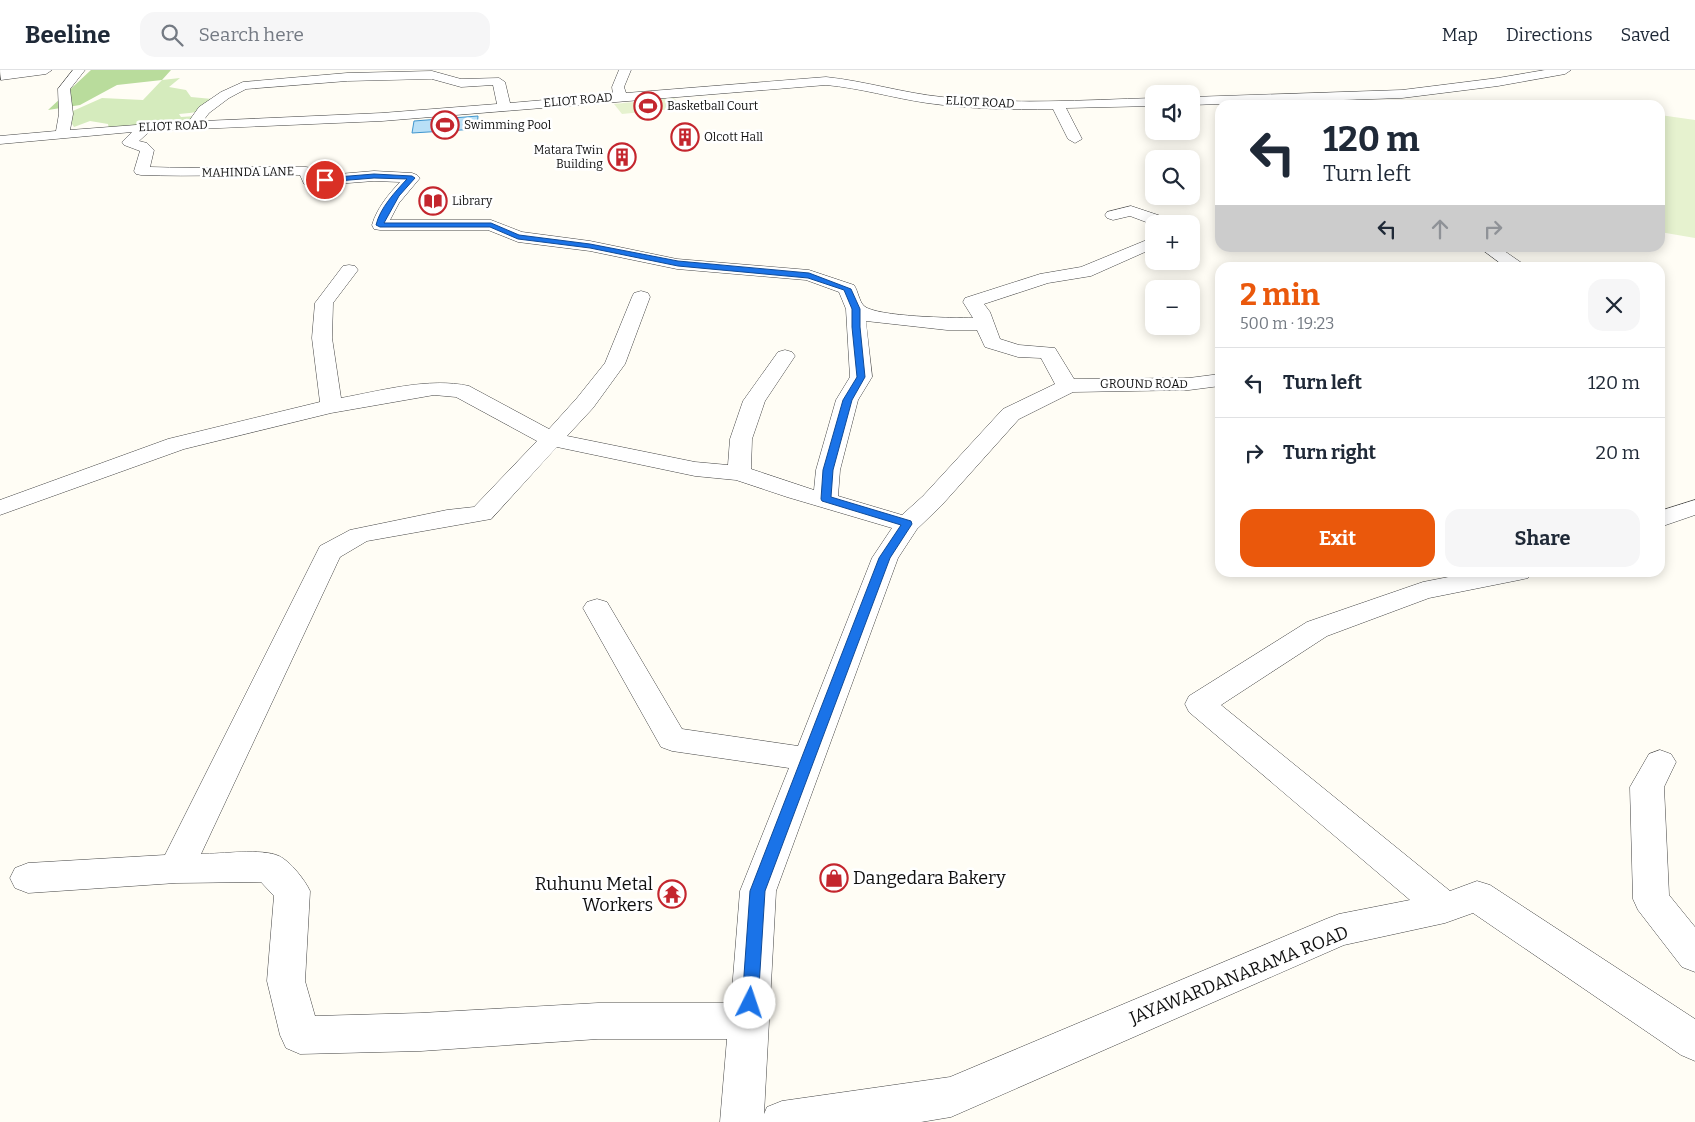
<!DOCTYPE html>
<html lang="en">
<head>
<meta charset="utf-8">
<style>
	body { margin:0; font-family:Bitter,serif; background:#f6f6f7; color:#1f2937; height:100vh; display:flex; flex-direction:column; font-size:19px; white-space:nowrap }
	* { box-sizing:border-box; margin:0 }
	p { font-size:16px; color:#747a83 }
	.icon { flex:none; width:28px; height:28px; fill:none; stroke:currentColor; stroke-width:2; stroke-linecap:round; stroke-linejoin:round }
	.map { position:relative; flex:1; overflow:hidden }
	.panel { position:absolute; left:1215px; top:192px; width:450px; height:315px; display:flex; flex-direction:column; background:#fff; border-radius:15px; box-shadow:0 2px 12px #0003 }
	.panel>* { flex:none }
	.banner { position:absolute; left:1215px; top:30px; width:450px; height:152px; border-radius:15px; box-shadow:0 2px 12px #0003; background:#fff; color:#1f2937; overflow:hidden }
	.fabs { position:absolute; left:1145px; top:15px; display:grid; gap:10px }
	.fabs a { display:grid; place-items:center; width:55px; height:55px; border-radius:10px; background:#fff; box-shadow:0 2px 12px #0003; font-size:25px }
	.pin { position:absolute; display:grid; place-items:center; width:42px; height:42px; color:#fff; margin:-21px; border:2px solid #fff; border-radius:50%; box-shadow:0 1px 5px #0007 }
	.me { position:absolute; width:55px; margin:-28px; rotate:4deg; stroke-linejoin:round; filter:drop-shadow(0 0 4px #0008) }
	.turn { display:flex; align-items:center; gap:18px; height:105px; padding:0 25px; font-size:22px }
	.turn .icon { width:65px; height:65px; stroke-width:2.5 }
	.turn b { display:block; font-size:35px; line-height:42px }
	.lanes { display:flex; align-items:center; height:48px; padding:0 25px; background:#0003; justify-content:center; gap:25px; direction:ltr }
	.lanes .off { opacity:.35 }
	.round { display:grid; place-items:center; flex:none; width:52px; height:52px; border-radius:15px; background:#f6f6f7 }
	.headline { display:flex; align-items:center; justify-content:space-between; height:85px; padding:0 25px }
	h1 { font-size:30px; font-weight:700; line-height:38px; color:#ea580c }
	.cta { display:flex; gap:10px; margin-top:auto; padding:10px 25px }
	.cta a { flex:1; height:58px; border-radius:15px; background:#ea580c; color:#fff; font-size:20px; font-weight:700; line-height:58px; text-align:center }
	.cta a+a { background:#f6f6f7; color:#1f2937 }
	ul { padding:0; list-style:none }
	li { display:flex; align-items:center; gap:15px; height:70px; padding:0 25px; border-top:1px solid #e0e1e3 }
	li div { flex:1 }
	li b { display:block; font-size:19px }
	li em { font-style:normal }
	header { display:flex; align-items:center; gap:30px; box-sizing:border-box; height:70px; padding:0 25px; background:#fff; border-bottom:1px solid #e0e1e3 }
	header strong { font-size:24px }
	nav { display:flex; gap:28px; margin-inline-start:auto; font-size:18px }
	.search { width:350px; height:45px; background:#f6f6f7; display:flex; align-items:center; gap:12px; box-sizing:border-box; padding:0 18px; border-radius:15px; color:#747a83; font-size:19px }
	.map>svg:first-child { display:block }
	.green { fill:#d5ebbd }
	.forest { fill:#b9dc9c }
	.pitch { fill:#e6f2cf }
	.water { fill:#b9e0f7; stroke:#3f96cf }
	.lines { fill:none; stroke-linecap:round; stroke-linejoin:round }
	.minor-casing { stroke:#444; stroke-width:1 }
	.minor { fill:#fff; fill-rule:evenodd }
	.route { fill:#1a73e8; stroke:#114b97 }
	.labels { text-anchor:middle; stroke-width:5; stroke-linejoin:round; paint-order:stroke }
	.far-street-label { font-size:12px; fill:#111; stroke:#fff }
	.far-poi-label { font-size:12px; fill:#111; stroke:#fff; text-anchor:start }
	.near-poi-label { font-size:18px; fill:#111; stroke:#fff; text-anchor:start }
	.near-street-label { font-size:18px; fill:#111; stroke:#fff }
</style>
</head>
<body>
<header>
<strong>Beeline</strong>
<div class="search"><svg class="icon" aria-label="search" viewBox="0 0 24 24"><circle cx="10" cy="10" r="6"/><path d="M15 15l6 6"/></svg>Search here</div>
<nav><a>Map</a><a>Directions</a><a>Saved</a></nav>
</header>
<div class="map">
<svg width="1695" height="1052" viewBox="0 0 1695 1052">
	<rect width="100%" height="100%" fill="#fffdf5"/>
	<path class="green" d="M180 8 169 17 186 20 191 27 212 29C204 42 194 43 179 44L181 47 196 46 189 55 174 60 109 59 108 54 90 51 74 57 66 44 102 28 143 30 162 10Z"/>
	<polygon class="forest" points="91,0 171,0 162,10 117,15 80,35 48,40"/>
	<g class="pitch">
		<polygon points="674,28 683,38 622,44 614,34"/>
		<polygon points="1660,45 1695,50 1695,168 1660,162"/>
	</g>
	<polygon class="water" points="478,46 477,59 412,63 414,51"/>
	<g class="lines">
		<g class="minor-casing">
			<g id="minor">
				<polygon points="0,0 52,0 46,4 1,10"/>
				<path d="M73 0H85L70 19 73 44 70 60 189 51 199 37 221 22 243 12 347 3 432 1 461 9 499 8 505 12 510 33 613 24 612 17 619 0H631L624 17 626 23 826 7C865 11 903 23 942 27 1013 35 1083 30 1154 28V36L1066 38 1082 69 1075 73 1068 69 1053 39C1011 40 969 39 927 33 893 28 860 18 826 15L382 51 150 61 139 71 147 73 154 80 150 97C202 99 254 96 306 97L311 98 315 106 374 101 412 103 417 105 420 108 399 133 390 150H491L522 162 590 171 677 189 809 200 854 215C858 221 859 231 864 236 877 247 954 248 973 248L963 232 965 228 1040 204 1081 197 1154 167V178L1091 206 1048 213 984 234 990 242 1000 269 1019 275 1055 278 1074 309 1189 308 1220 304V316L1189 320 1073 322 1019 349 941 436 917 459 898 488 776 821 764 1044 767 1037 782 1031 950 1007 1326 849 1339 844 1410 830 1189 642 1185 634 1189 626 1307 552 1423 512 1474 502H1532L1528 508 1519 510 1429 528 1327 566 1221 635 1450 821 1477 811 1490 815 1695 949V991L1681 985 1473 843 1445 853 1344 875 951 1047 921 1052H720L727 969H598L421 981 300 984 286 978 280 965 267 911 274 826 261 812 176 813 28 823 15 818 10 808 15 798 28 793 165 785 320 476 350 460 447 440 474 437 537 371 456 327 434 325 331 343 184 379 0 445V430L168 369 320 332 312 268 315 233 343 196 349 195 355 196 358 200 333 233 332 268 341 328C380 321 429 307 469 316L549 359 577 328 605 293 632 227 634 223 641 221 648 223 650 227 625 294 593 338 567 366 695 392 728 395 730 369 743 331 778 282 785 280 792 282 795 286 765 331 752 369 751 399 814 420 816 400 836 330 850 307 846 239 839 222 806 210 677 199 590 181 518 172 488 160H380L374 159 372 155C377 138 388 125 400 112L374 111 309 116 304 114 300 105C247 104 194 107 141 105L136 104 134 101 140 81 124 75 122 72 132 62 0 74V66L56 61 59 44 58 19ZM432 9 461 17 493 15 497 34 382 43 203 51 209 43 229 28 246 19 347 11ZM866 251 947 260H977L985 277 1018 287 1041 288 1055 314 1003 339 923 426 902 445 838 426 840 400 858 330 872 307ZM557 377 695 406 736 410 787 427 892 458 872 488 798 676 682 659 607 532 597 529 587 532 583 538 661 677 672 681 789 698 740 821 731 933H598L421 943 315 946 305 911 310 821C305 810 290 791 279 786 262 778 221 784 201 784L340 487 367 471 491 449Z"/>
				<polygon points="1545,0 1571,0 1565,4 1498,16 1402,28 1191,35 1191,27 1402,20 1498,8"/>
				<polygon points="1131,136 1173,150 1175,154 1154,155 1130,146 1113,150 1107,148 1105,145 1107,142"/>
				<polygon points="1480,178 1500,178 1529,198 1507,198"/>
				<polygon points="1695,430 1695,445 1660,457 1660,441"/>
				<polygon points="1660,680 1671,684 1676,692 1664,717 1669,825 1695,857 1695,902 1682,897 1638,840 1633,829 1630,717 1649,684"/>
			</g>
		</g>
		<use href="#minor" class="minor"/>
	</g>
	<path class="route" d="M374 104 412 106 415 108 399 126 384 153H491L519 165 590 174 678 191 809 203 851 219 860 239V257L865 307 852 330 833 400 831 427 911 451 912 454 890 488 765 821 758 933 756 938 750 940 744 938 742 933 750 821 879 488 901 455 822 431 821 429 823 400 843 330 857 307 852 257V239L844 220 808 208 678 196 590 178 518 169 490 157H380L376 155C380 138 395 122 407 109L374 108 325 112 322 110 325 108Z"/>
	<defs>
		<g id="stadium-ring" transform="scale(1.4375)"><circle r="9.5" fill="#fff" stroke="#c4262e" stroke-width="1.5"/><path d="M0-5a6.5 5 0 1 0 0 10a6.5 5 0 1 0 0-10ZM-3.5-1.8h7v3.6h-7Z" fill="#c4262e"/></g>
		<g id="building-ring" transform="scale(1.4375)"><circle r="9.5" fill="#fff" stroke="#c4262e" stroke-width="1.5"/><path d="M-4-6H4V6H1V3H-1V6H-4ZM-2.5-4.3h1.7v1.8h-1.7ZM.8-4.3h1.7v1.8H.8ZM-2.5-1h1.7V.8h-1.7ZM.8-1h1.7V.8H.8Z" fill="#c4262e"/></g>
		<g id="library-ring" transform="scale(1.4375)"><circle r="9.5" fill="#fff" stroke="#c4262e" stroke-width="1.5"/><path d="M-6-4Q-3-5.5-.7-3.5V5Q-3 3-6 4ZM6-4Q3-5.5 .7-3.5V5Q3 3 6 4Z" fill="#c4262e"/></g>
		<g id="shop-ring" transform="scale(1.4375)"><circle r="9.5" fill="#fff" stroke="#c4262e" stroke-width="1.5"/><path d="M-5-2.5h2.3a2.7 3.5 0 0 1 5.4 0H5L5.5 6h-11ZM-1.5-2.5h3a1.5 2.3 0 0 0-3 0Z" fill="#c4262e"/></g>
		<g id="temple-ring" transform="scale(1.4375)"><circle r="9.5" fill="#fff" stroke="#c4262e" stroke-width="1.5"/><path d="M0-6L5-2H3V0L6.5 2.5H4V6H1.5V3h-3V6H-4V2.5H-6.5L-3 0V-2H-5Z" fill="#c4262e"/></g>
	</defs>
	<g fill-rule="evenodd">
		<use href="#stadium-ring" x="648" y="36"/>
		<use href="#stadium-ring" x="445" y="55"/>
		<use href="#building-ring" x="685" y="67"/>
		<use href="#building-ring" x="622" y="87"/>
		<use href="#library-ring" x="433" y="131"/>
		<use href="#shop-ring" x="834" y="808"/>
		<use href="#temple-ring" x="672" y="824"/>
	</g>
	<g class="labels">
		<g class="far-street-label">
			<text transform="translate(578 30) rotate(-5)" y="4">ELIOT ROAD</text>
			<text transform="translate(980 32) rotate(3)" y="4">ELIOT ROAD</text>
			<text transform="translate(173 56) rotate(-2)" y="4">ELIOT ROAD</text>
			<text transform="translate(248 102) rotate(-1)" y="4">MAHINDA LANE</text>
			<text x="1144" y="318">GROUND ROAD</text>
		</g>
		<g class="far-poi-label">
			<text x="667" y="40">Basketball Court</text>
			<text x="464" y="59">Swimming Pool</text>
			<text x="704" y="71">Olcott Hall</text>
			<text x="603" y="84" text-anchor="end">Matara Twin<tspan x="603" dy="14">Building</tspan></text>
			<text x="452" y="135">Library</text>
		</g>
		<g class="near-poi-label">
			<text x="853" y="814">Dangedara Bakery</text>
			<text x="653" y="820" text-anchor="end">Ruhunu Metal<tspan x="653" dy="21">Workers</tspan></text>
		</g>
		<g class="near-street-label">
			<text transform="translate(1239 905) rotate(-22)" y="6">JAYAWARDANARAMA ROAD</text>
		</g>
	</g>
</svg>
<div class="fabs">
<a><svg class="icon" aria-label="sound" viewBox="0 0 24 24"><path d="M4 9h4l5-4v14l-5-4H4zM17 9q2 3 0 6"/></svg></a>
<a><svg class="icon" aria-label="search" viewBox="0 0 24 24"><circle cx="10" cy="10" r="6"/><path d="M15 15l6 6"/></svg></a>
<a>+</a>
<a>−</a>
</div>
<div class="pin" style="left:325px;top:110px;background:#d93025"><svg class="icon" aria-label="arrive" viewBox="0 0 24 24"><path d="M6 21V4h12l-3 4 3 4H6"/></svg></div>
<svg class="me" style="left:750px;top:933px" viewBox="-20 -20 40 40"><circle r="19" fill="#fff"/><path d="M0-13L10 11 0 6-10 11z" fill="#1a73e8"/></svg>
<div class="banner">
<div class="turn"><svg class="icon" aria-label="left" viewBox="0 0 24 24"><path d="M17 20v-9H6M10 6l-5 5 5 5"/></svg><div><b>120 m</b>Turn left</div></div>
<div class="lanes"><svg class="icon" aria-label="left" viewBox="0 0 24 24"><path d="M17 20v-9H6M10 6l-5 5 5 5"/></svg><svg class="icon off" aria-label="ahead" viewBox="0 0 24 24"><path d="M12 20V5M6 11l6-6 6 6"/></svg><svg class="icon off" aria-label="right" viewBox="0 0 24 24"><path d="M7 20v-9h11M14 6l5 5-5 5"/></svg></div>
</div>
<section class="panel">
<div class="headline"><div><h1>2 min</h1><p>500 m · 19:23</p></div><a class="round"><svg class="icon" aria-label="close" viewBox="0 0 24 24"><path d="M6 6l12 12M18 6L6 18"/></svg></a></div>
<ul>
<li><svg class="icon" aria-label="left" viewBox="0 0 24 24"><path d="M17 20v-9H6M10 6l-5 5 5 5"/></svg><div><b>Turn left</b></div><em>120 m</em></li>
<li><svg class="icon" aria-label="right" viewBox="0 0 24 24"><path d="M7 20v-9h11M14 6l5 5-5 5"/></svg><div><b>Turn right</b></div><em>20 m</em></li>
</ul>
<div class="cta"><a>Exit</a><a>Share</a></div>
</section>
</div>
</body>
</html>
